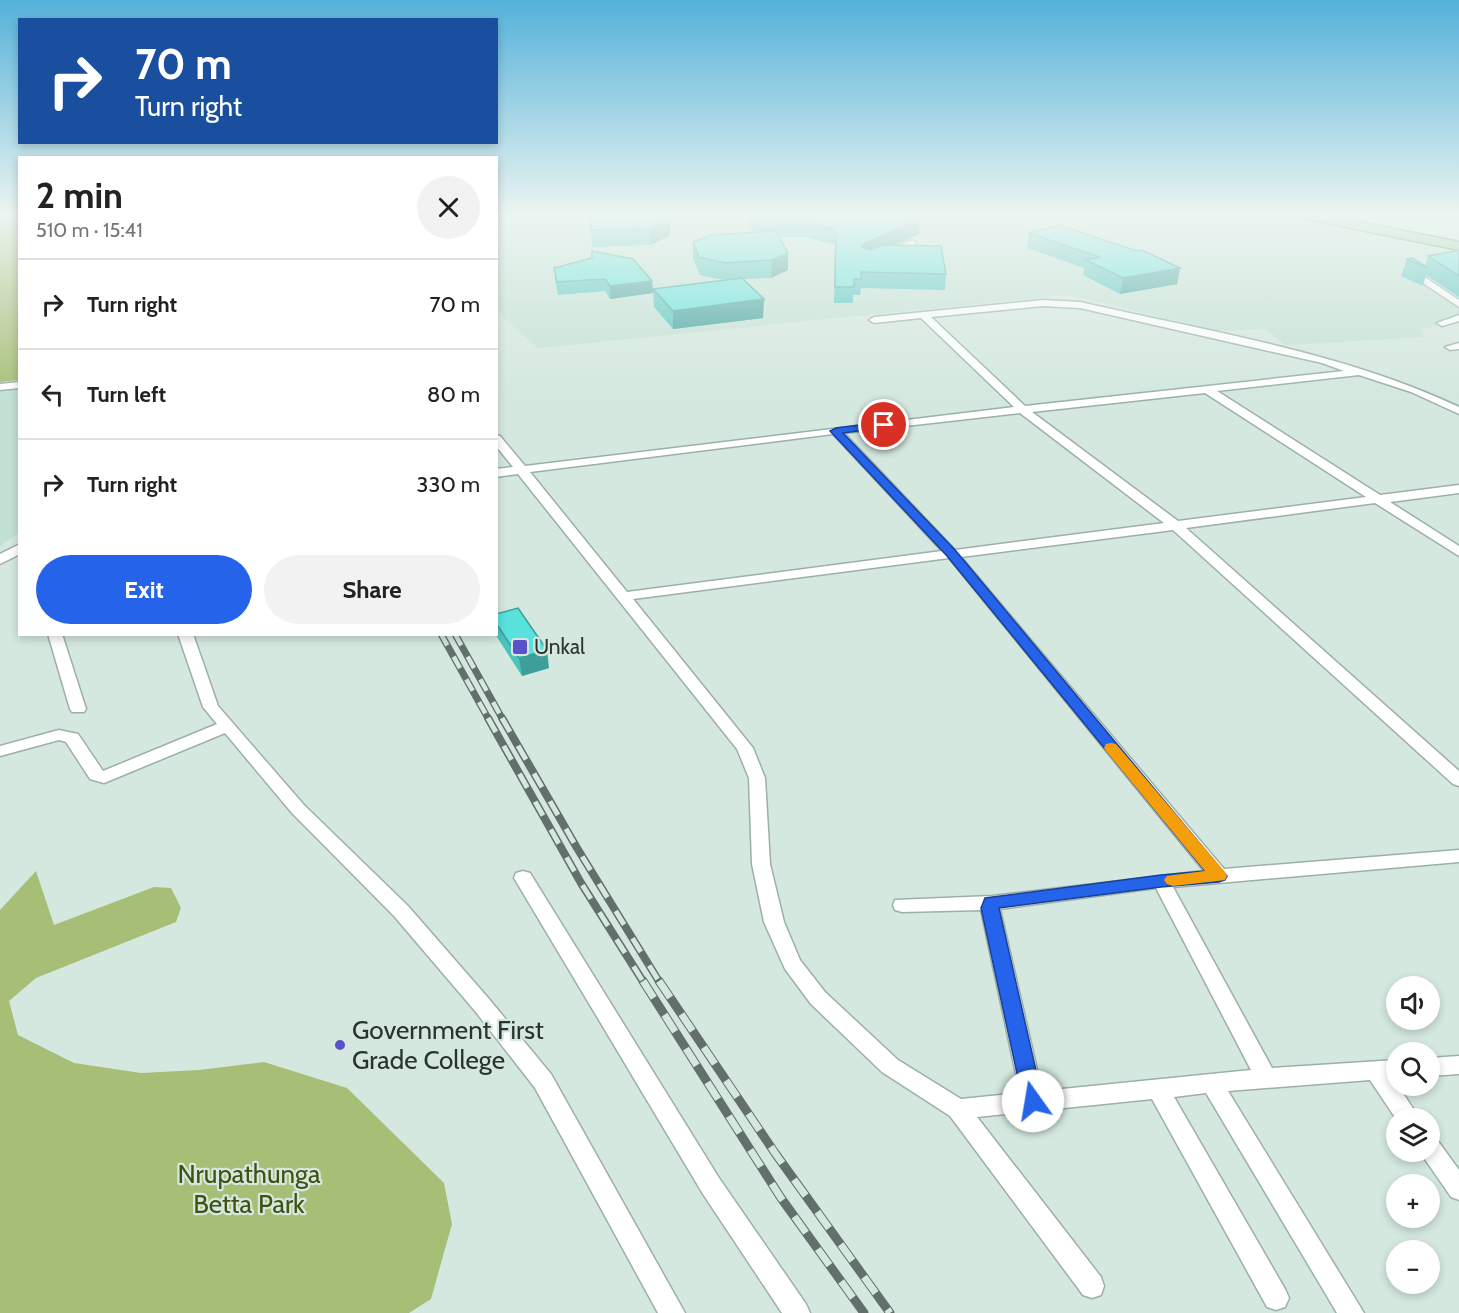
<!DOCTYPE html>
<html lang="en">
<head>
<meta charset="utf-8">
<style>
	body { margin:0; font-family:Cabin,sans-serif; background:#f2f2f2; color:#222; height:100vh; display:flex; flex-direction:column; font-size:22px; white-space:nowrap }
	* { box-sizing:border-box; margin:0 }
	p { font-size:20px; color:#767676 }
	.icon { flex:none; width:33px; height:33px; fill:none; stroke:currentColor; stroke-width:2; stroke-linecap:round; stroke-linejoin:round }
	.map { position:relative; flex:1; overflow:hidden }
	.side { position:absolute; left:18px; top:156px; width:480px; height:480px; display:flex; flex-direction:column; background:#fff; border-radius:0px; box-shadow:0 3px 9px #0003 }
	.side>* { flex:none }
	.hud { position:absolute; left:18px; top:18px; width:480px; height:126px; border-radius:0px; box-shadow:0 3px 9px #0003; background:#1a4fa0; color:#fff; overflow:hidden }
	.controls { position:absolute; left:1386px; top:976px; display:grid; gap:12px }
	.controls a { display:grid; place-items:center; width:54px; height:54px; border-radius:50%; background:#fff; box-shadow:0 3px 9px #0003; font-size:30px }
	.pin { position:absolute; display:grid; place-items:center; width:51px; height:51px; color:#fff; margin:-26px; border:3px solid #fff; border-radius:50%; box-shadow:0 2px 6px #0007 }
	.me { position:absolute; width:66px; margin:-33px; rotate:347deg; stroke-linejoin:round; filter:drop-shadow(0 0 4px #0008) }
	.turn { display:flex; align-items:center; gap:21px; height:126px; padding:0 18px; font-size:27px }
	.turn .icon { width:78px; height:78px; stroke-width:2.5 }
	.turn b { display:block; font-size:42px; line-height:51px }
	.round { display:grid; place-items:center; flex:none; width:63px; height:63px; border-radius:32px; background:#f2f2f2 }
	.head { display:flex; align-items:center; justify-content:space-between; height:102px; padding:0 18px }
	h1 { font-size:36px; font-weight:800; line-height:45px }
	.button { display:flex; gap:12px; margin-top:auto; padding:12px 18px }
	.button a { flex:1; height:69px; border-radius:36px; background:#2563eb; color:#fff; font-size:24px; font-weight:800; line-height:69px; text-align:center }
	.button a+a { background:#f2f2f2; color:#222 }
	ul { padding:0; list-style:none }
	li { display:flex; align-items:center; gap:18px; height:90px; padding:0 18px; border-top:2px solid #e0e0e0 }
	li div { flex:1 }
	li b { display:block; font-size:22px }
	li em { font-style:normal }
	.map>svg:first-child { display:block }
	.built { fill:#c3e0d4 }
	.green { fill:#a7be77 }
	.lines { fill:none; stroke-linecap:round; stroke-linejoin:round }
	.street-casing { stroke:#9cb0a7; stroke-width:3 }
	.primary-casing { stroke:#3d7844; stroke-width:3 }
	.street { fill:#fff; fill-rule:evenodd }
	.primary { fill:#91c496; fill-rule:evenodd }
	.rail-far2-casing { stroke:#636f6a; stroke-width:7 }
	.rail-far1-casing { stroke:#636f6a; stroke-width:8 }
	.rail-casing { stroke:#636f6a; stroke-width:9 }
	.rail-far2 { stroke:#d4e8df; stroke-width:4.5; stroke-dasharray:13; stroke-linecap:butt }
	.rail-far1 { stroke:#d4e8df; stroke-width:5; stroke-dasharray:16; stroke-linecap:butt }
	.rail { stroke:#d4e8df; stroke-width:7; stroke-dasharray:20; stroke-linecap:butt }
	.wall { fill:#4dc2bc }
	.shaded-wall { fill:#3e9e99 }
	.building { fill:#59e1db; stroke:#3e9e99; stroke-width:1.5 }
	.route { fill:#2563eb; stroke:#184099; stroke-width:1.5 }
	.slow { fill:#f59e0b }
	.poi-dot { fill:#5a52ca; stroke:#d4e8df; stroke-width:2 }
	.labels { text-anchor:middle; stroke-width:4.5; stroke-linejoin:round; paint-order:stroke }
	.poi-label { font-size:21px; fill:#2b332f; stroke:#d4e8df; text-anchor:start }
	.near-poi-label { font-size:26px; fill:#2b332f; stroke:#d4e8df; text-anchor:start }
	.near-park-label { font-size:26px; fill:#415112; stroke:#d4e8df }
</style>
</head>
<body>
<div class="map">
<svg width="1459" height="1313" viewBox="0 0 1459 1313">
	<rect width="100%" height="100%" fill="#d4e8df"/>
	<g class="built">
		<polygon points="497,214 1274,214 1459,253 1459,321 1420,329 1424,337 1285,345 1266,329 1218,331 1068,295 538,348 497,312"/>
		<polygon points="19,389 19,533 0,546 0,392"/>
	</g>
	<g class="green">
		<polygon points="10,215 19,218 19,380 0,382 0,219"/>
		<polygon points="36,871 54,925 154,887 171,888 181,908 176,922 36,978 9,1001 18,1035 74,1063 141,1073 199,1070 264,1062 347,1088 444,1183 452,1224 431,1299 409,1313 0,1313 0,910"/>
	</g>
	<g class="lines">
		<g class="street-casing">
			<g id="street">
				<polygon points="924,214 933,214 927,217"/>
				<polygon points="912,240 916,243 915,245 886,256 882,253"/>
				<polygon points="1411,268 1459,300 1459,307 1408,273 1407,271"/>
				<path d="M1043 300 1080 302C1206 331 1343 352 1459 407V414L1411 392 1359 375 1217 391 1380 495 1459 485V493L1390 502 1459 546V556L1375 503 1186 528 1459 771V786L1453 784 1173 530 961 557 1224 869 1459 850V862L1173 887 1272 1068 1396 1060V1078H1393L1420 1119H1396L1370 1080 1228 1091 1364 1313H1337L1206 1093 1174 1097 1285 1289 1289 1298 1285 1307 1276 1310 1267 1307 1152 1099 977 1117 1101 1277 1104 1286 1101 1295 1092 1298 1083 1295 950 1116 882 1072 811 1004 785 969 764 922 752 864 749 778 737 749 518 474 496 477V469L513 467 496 446V435L500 436 525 466 1014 407 921 318 874 323 869 320 874 317ZM1043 306 1080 308 1322 363 1344 371 1025 406 931 317ZM1205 393 1366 497 1178 521 1032 412ZM1020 413 1164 523 955 550 844 433ZM833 434 942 551 627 592 530 472ZM949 558 1204 871 992 896 895 900 893 905 895 910 902 912 981 910 1020 1093 961 1099 898 1060 825 992 800 960 784 922 770 864 765 778 753 748 633 599ZM1156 888 1251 1070 1042 1091 1000 909Z"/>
				<polygon points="1459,315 1459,321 1442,326 1437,323"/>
				<polygon points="1459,343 1459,349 1450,350 1445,347"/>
				<polygon points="20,382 20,388 0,390 0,384"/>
				<polygon points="20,544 20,554 0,564 0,554"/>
				<polygon points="48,634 62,634 86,709 84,712 72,712 70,709"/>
				<polygon points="178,634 193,634 218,706 304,805 408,906 489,999 551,1074 685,1313 658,1313 535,1088 475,1011 394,916 292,813 225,733 104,783 90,779 66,742 59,740 0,756 0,746 59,730 78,734 103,771 217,724 203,707"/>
				<polygon points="523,871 530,873 719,1178 806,1304 810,1313 782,1313 703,1194 514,878 516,873"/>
				<polygon points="1459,1056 1459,1074 1430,1076 1430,1058"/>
				<polygon points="1430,1138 1438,1141 1459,1170 1459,1200 1451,1197 1422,1155 1420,1152 1430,1152"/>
			</g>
		</g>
		<g class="primary-casing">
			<polygon id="primary" points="1295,214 1320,214 1459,242 1459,250 1301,218"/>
		</g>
		<use href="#street" class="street"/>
		<use href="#primary" class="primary"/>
		<g class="rail-far2-casing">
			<g id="rail-far2">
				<polyline points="441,634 489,720"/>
				<polyline points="455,634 503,720"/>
			</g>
		</g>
		<g class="rail-far1-casing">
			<g id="rail-far1">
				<polyline points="488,718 581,883 644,983"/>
				<polyline points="502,718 577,848 660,983"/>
			</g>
		</g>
		<g class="rail-casing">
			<g id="rail">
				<polyline points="643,981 781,1198 864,1313"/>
				<polyline points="659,981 775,1153 890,1313"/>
			</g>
		</g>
		<use href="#rail-far2" class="rail-far2"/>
		<use href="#rail-far1" class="rail-far1"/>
		<use href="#rail" class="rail"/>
	</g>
	<g class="wall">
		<polygon points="586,214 723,214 714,221 670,222 670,235 651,245 592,247 590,219 586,219"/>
		<polygon points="746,214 897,214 920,219 919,234 894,245 946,274 945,290 861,288 860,295 853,295 853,303 834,303 835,244 804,237 779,237 788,270 771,278 744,279 763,318 673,329 654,307 653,289 724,280 700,275 693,259 693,242 754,232 746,219"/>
		<polygon points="1029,233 1180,268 1177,284 1120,294 1083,275 1084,268 1027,248"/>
		<polygon points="1459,250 1459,297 1426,275 1423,286 1401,276 1407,259 1425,266 1428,256"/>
		<polygon points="554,268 652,281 653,293 610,299 605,291 558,295 555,280"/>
		<polygon points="496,614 549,668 522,676 495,634 496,634"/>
	</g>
	<g class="shaded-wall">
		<polygon points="714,214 723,214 714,221"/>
		<polygon points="670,219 670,235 651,245 650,228"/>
		<polygon points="920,219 919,234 862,259 862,247 863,244"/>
		<polygon points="788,253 788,270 771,278 772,260"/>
		<polygon points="1180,268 1177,284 1120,294 1123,278"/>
		<polygon points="652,281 653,293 610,299 610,286"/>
		<polygon points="764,299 763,318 673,329 673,311"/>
		<polygon points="547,650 549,668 522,676 519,658"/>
	</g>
	<g class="building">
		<polygon points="590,214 669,214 670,219 650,228 591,230"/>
		<polygon points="752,214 897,214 920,219 863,244 862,247 870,250 884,245 941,246 946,274 861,272 861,279 854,279 854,287 835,287 836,229 804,222 756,222"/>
		<polygon points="1058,225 1137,251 1142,250 1180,268 1123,278 1086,260 1100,257 1029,233"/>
		<polygon points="776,231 788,253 772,260 726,263 699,257 693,242 711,235"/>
		<polygon points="1459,250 1459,276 1428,256"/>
		<polygon points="592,251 633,259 652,281 610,286 605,279 557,282 554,268 592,258"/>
		<polygon points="1413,258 1428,268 1407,259"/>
		<polygon points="742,278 764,299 673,311 653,289"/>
		<polygon points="518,608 547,650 519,658 496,623 496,614"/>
	</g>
	<linearGradient id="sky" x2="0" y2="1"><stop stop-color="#54b1da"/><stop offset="0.54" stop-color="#ecf5f1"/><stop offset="1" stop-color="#ecf5f1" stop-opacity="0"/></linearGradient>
	<rect width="1459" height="398" fill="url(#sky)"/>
	<polygon class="route" points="884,422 889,425 887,427 843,433 956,551 1227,876 1225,880 1219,882 1161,887 999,908 1043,1101 1040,1108 1033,1110 1026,1108 1023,1101 981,908 985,898 1161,875 1205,871 947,556 830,431 836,428"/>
	<polygon class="slow" points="1111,743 1116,744 1225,872 1227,876 1225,880 1173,886 1167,884 1164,880 1167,876 1205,871 1106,751 1104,748 1106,744"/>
	<g class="poi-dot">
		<rect x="512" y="639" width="16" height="16" rx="3"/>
		<circle cx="340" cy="1045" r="6"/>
	</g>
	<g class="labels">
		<g class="poi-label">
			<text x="534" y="654">Unkal</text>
		</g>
		<g class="near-poi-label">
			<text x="352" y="1039">Government First<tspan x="352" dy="30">Grade College</tspan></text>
		</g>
		<g class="near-park-label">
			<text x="249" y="1183">Nrupathunga<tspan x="249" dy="30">Betta Park</tspan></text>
		</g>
	</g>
</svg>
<div class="controls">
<a><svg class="icon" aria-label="sound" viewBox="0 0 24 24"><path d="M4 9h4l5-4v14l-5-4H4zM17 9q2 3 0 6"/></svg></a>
<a><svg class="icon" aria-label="search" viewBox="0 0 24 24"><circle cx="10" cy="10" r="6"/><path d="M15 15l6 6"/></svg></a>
<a><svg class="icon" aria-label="layers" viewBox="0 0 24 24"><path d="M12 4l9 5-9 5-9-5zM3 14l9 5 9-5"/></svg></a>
<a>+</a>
<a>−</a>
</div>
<div class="pin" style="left:884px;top:425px;background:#d93025"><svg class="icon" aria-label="arrive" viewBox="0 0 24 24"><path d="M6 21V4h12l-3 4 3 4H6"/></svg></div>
<svg class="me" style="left:1033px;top:1101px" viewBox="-20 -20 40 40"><circle r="19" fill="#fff"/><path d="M0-13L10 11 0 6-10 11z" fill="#2563eb"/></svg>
<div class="hud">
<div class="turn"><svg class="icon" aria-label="right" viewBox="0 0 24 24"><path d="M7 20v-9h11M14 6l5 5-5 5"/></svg><div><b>70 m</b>Turn right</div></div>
</div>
<section class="side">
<div class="head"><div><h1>2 min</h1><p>510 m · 15:41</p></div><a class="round"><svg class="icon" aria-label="close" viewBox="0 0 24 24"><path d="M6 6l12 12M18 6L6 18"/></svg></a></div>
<ul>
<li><svg class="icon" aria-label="right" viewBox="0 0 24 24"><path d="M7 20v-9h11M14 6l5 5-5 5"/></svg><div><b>Turn right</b></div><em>70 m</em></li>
<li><svg class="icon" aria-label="left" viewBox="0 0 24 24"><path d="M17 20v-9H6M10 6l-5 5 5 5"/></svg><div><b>Turn left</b></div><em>80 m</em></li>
<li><svg class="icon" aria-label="right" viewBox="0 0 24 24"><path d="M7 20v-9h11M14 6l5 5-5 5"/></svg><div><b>Turn right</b></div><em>330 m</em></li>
</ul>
<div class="button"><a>Exit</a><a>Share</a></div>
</section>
</div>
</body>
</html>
